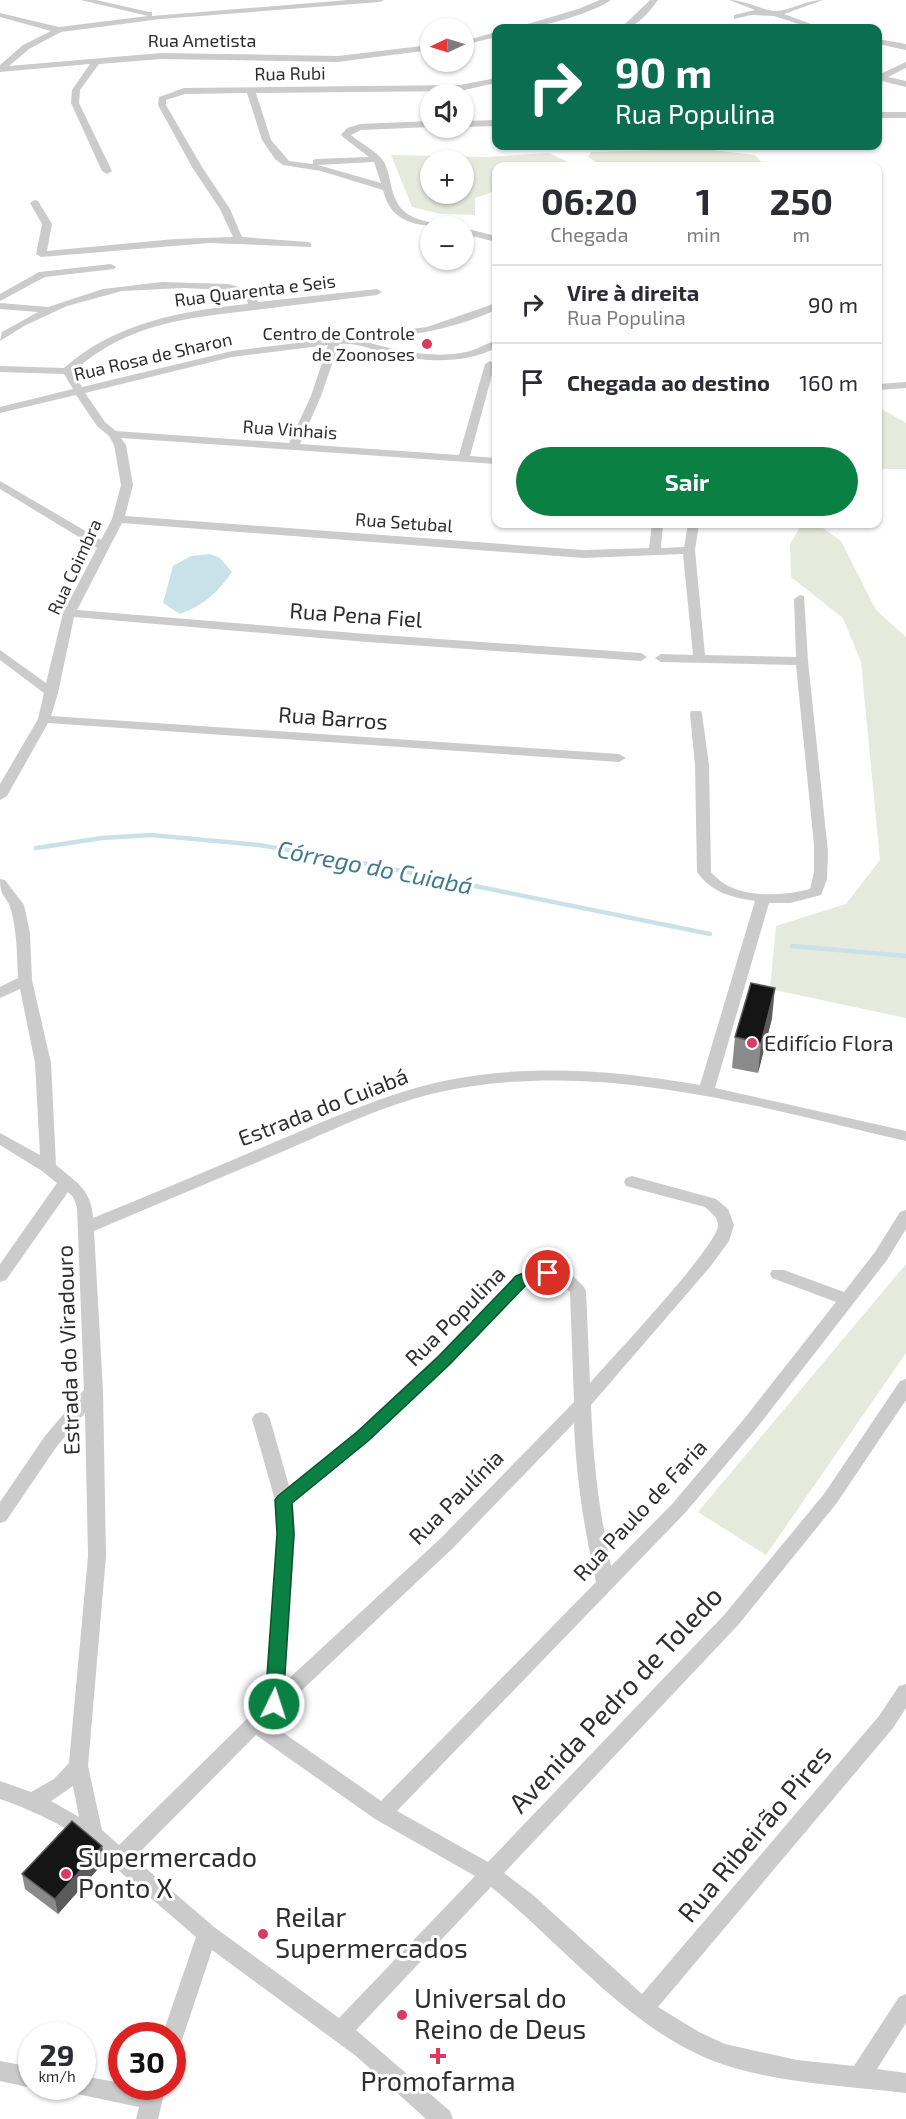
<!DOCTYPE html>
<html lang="pt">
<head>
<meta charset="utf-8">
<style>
	body { margin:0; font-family:"Exo 2",sans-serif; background:#f2f2f3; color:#2b2b33; height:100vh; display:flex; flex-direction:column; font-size:22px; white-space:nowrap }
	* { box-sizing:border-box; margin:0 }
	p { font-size:20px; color:#7c7c81 }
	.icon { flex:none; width:33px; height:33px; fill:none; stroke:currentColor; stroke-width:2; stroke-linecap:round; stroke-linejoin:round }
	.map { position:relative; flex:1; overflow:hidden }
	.details { position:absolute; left:492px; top:162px; width:390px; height:366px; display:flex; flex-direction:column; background:#fff; border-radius:12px; box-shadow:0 2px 4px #0004 }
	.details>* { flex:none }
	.banner { position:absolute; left:492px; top:24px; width:390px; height:126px; border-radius:12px; box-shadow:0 2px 4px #0004; background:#0b6e4f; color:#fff; overflow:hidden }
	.needle { width:39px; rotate:266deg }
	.controls { position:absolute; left:420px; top:18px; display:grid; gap:12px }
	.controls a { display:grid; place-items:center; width:54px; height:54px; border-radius:50%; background:#fff; box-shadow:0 2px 4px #0004; font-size:30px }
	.speed { position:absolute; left:18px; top:2022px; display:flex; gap:12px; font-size:30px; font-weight:700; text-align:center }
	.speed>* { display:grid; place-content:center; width:78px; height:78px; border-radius:50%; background:#fff; box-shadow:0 2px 4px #0004; line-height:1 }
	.speed small { font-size:15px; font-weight:400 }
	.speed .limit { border:9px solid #d22; background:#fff; color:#111 }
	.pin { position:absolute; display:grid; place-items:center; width:51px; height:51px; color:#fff; margin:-26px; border:3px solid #fff; border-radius:50%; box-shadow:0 2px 6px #0007 }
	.me { position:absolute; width:66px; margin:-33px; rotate:4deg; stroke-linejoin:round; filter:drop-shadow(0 0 4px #0008) }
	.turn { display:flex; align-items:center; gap:21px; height:126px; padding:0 24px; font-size:27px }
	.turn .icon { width:78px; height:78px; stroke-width:2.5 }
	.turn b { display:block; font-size:42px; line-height:51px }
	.eta { display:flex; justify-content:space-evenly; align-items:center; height:102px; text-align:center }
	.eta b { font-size:36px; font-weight:700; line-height:42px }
	.primary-button { display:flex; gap:12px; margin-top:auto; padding:12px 24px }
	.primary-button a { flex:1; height:69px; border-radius:36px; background:#0b8043; color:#fff; font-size:24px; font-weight:700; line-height:69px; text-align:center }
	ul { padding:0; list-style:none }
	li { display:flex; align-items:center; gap:18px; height:78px; padding:0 24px; border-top:2px solid #e1e1e2 }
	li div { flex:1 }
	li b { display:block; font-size:22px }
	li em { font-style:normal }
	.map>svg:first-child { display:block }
	.green { fill:#e6eadc; fill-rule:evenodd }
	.water { fill:#c9e2e9 }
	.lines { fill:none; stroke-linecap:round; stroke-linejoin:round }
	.stream { stroke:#c9e2e9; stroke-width:4.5 }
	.minor { fill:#cbcbcb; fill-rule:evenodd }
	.wall { fill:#8a8a8a }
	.shaded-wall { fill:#5b5b5b }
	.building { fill:#151515; stroke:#5b5b5b; stroke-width:1.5 }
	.route { fill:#0b8043; stroke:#07532c; stroke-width:1.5 }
	.poi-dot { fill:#db3a60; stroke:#fff; stroke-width:2 }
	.labels { text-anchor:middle; stroke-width:6; stroke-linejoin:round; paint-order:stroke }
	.far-street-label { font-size:18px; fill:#2e2e2e; stroke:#fff }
	.far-poi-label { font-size:18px; fill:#2e2e2e; stroke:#fff; text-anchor:end }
	.street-label { font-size:22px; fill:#2e2e2e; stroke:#fff }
	.poi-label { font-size:22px; fill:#2e2e2e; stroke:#fff; text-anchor:start }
	.water-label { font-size:24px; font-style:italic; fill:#417a8b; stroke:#fff }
	.near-street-label { font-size:27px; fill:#2e2e2e; stroke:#fff }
	.near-poi-label { font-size:27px; fill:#2e2e2e; stroke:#fff; text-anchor:start }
</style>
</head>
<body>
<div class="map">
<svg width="906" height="2119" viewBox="0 0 906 2119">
	<rect width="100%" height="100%" fill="#fff"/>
	<g class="green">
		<polygon points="702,149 755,155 765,166 603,166 588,157 591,152"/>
		<path d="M549 153 566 161 564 166H496V191L475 198V215L441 214 412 207 391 155 485 157ZM430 160H464V194H430Z"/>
		<polygon points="878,407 906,423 906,469 878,469"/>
		<polygon points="802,524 817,524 841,541 876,610 906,637 906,1018 770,989 776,926 846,904 880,860 861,662 843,618 791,577 790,544"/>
		<polygon points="906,1264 906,1353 766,1555 698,1512"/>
	</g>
	<path class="water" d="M210 554 220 558 232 572C217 593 204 605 180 614L163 603 173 566 191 556Z"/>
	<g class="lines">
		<g class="stream">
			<polyline points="36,848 102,838 151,835 259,845 343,859 710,934"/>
			<polyline points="792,946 906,956"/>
		</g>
		<g class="minor">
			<polygon points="81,0 96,0 149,12 152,12 152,16 348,0 384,0 380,2 161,19 61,32 29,49 9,66 161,53 338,56 430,45 430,50 338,62 161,59 99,64 80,90 79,103 112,171 107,174 102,171 71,103 72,90 90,64 0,72 0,65 23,45 51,31 0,17 0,13 59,27 148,16"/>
			<path d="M600 0H611C593 13 536 30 514 28L578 9Z"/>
			<path d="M650 0H658C649 12 637 28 621 28Z"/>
			<path d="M729 0C746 0 763 11 776 11 790 11 805 0 823 0L784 14 822 28H811L774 16 751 15 734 19V15L755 10Z"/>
			<polygon points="496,32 496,37 464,45 464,41"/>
			<polygon points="878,39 906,44 906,50 878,44"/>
			<polygon points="906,62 906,68 888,77 906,81 906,87 878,80 878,75"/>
			<path d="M496 78V83L460 91 256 93 271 140 289 161 313 164V160L316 159 369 157 343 137 341 135 347 128 360 124 430 121V127L361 130 351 135C361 144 376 150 384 162 388 169 389 177 391 185 397 214 411 218 437 224L438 226C413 226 390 220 383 190L321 171 283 165 275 159 262 140 247 93 185 94 166 100V105L202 167 230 209 242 237 308 242 311 243V247L209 243 41 257 36 254 42 224 30 203 35 200 38 201 52 224 47 251 175 239 233 237 220 209 192 167 158 105 159 97 184 88 460 85ZM374 162 381 183 318 165Z"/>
			<rect x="878" y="112" width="28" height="6"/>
			<polygon points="496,120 496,126 464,127 464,121"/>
			<polygon points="464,228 496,236 496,242 464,234"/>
			<polygon points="111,264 116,267 114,269 45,277 0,301 0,294 39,272"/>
			<path d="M162 282 229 284 254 292 258 302 377 289 382 292 377 295C336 300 295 305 255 310 186 318 127 323 73 372L82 387 232 351 427 327 496 303V310C451 330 413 335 364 341 396 351 433 359 466 352 477 350 486 343 496 341V348C462 365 422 362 385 353 370 349 355 342 339 344L321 396 300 444 459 455 485 364 490 361 495 364 470 456 496 458V464L121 438 126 445 133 485 125 516 583 550 649 548 652 524H663L661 548 684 547 688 524H699L695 550 705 655 796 657 794 599 800 595 804 596 808 661 828 852 827 879 821 895 790 903H769L715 1088 906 1131V1141C755 1106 596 1058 440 1092 389 1103 339 1127 291 1148 225 1176 160 1203 94 1231L103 1391 106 1556 88 1766 102 1830 119 1845 265 1701 277 1534 275 1500 252 1419 255 1414 261 1412 267 1414 270 1419 289 1486 357 1431 438 1355 516 1276 524 1272 553 1268 572 1275 584 1287 586 1291 590 1383C609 1361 719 1245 718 1225 718 1217 710 1212 705 1207L626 1186 624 1182 626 1178 632 1176 716 1199 728 1209 734 1225 729 1241 710 1267 591 1405C593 1461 599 1511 611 1566L673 1503 744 1419 836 1302 772 1278 770 1274 772 1270H784L844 1292 875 1252 900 1212 906 1210V1229L887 1260 756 1429 685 1513 397 1811 488 1862 725 1614 824 1494 900 1381 906 1379V1400L836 1504 739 1624 504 1873 533 1895 642 1994 879 1716 899 1686 906 1684V1708L893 1728 658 2007 699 2032 725 2044 797 2060 854 2066 899 1997 906 1994V2023L877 2069 906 2073V2093C847 2086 778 2083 722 2064 631 2033 564 1945 491 1887L356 2030 450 2111 453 2119H426L356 2056 212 1950 183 2037 180 2044 172 2047V2036H162L196 1937 117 1869 111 1866C99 1840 28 1808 0 1799V1781L31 1792 54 1779 69 1763 88 1556 85 1413 57 1446 6 1521 0 1523V1502L45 1436 84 1390 77 1207 73 1197 68 1192 6 1280 0 1282V1264L57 1183 42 1171 0 1145V1133L40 1155 35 1063 20 989 0 998V987L18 978C17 955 17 932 11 910 7 895 0 899 0 879L5 880 24 905 30 933 32 980 51 1063 56 1165C76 1182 92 1190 93 1218 155 1193 216 1167 277 1141 330 1119 383 1095 439 1082 525 1063 615 1070 700 1085L755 901C731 897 712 893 697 872L695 765 690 714 691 711H701L702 714 709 765 711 872C732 899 780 897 810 889L814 872V845L796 665 661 662 655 658 661 654 693 655 683 554 583 558 122 523 77 610 367 634 641 653 647 657 641 661 367 642 74 617 58 693 51 716 619 754 626 758 619 762 48 723 7 796 0 800V784L38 719 44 693 0 660V650L46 683 63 613 97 548 0 489V481L101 540 112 519 121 485 114 445 109 436 97 426 76 395 0 413V407L73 389 64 374 0 372V366L64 368C116 322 182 311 248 304L245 295 229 290 183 288 122 291 67 306 24 326 0 341 2 332 38 312 0 309V303L48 307 103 289ZM328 345 311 396 289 443 116 431 105 422 85 393 232 357ZM545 1280 560 1283 570 1292 574 1402 441 1538 285 1682 295 1534 293 1503 369 1441 450 1365 528 1284ZM574 1423C576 1477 584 1528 596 1582L381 1801 268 1722 453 1548ZM256 1735 375 1819 475 1876 339 2018 214 1927 134 1858ZM73 1786 79 1817 51 1801Z"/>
			<polygon points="906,382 906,388 878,390 878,384"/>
			<polygon points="0,2061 32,2067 32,2086 37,2086 32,2088 0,2081"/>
			<polygon points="82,2076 122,2083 122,2086 166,2086 158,2119 136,2119 139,2107 72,2093 69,2086 82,2086"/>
		</g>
	</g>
	<g class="wall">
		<polygon points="772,1018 758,1073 732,1068 735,1037"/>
		<polygon points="105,1861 58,1914 25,1889 22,1874"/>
	</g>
	<g class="shaded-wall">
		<polygon points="775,988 772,1018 758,1073 761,1043"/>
		<polygon points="102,1846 105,1861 58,1914 55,1899"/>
	</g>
	<g class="building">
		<polygon points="751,983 775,988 761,1043 735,1037"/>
		<polygon points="72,1821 102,1846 55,1899 22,1874"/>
	</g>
	<polygon class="route" points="548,1267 553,1269 555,1273 553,1276 527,1284 450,1364 368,1441 292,1503 294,1534 283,1704 280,1709 274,1711 268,1709 265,1704 277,1534 275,1500 278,1496 357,1432 439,1356 516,1276 534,1269"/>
	<g class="poi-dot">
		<circle cx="427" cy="344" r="6"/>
		<circle cx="752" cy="1043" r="6"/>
		<circle cx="66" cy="1874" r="6"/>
		<circle cx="263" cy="1934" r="6"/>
		<circle cx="402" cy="2015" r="6"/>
		<path d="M435 2047h6v6h6v6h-6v6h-6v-6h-6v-6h6z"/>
	</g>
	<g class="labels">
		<g class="far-street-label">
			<text x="202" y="47">Rua Ametista</text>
			<text transform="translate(290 74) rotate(-1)" y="6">Rua Rubi</text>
			<text transform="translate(255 291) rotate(-7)" y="6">Rua Quarenta e Seis</text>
			<text transform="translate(153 357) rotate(-13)" y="6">Rua Rosa de Sharon</text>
			<text transform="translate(290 430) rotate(4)" y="6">Rua Vinhais</text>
			<text transform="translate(404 523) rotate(4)" y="6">Rua Setubal</text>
			<text transform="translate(75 567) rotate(-65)" y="6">Rua Coimbra</text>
		</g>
		<g class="far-poi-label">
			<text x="415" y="340">Centro de Controle<tspan x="415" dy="21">de Zoonoses</tspan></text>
		</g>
		<g class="street-label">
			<text transform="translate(356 615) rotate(4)" y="8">Rua Pena Fiel</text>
			<text transform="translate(333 718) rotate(4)" y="8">Rua Barros</text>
			<text transform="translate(323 1107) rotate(-21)" y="8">Estrada do Cuiabá</text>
			<text transform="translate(455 1316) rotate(-45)" y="8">Rua Populina</text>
			<text transform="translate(68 1350) rotate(-92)" y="8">Estrada do Viradouro</text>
			<text transform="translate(456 1497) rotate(-45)" y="8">Rua Paulínia</text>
			<text transform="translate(640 1510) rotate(-47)" y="8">Rua Paulo de Faria</text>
		</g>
		<g class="poi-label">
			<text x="764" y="1051">Edifício Flora</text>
		</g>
		<g class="water-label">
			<text transform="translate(375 868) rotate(11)" y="8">Córrego do Cuiabá</text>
		</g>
		<g class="near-street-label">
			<text transform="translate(616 1700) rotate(-47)" y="9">Avenida Pedro de Toledo</text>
			<text transform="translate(755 1834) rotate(-50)" y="9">Rua Ribeirão Pires</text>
		</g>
		<g class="near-poi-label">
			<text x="78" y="1867">Supermercado<tspan x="78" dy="31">Ponto X</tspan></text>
			<text x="275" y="1927">Reilar<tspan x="275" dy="31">Supermercados</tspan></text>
			<text x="414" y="2008">Universal do<tspan x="414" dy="31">Reino de Deus</tspan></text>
			<text x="438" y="2091" text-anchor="middle">Promofarma</text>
		</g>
	</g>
</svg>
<div class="controls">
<a><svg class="needle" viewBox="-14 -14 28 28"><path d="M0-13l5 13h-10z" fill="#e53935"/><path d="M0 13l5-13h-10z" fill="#7c7c81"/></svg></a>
<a><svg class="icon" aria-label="sound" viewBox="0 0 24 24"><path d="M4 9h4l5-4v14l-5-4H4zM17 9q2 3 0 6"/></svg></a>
<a>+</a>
<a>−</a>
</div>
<div class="speed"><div>29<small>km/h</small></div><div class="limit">30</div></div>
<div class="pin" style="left:548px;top:1273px;background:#d93025"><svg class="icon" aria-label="arrive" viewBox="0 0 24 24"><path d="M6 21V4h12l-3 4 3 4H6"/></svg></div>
<svg class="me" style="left:274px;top:1704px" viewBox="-20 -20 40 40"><circle r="17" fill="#0b8043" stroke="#fff" stroke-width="3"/><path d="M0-11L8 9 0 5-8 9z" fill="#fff"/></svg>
<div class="banner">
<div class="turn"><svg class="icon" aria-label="right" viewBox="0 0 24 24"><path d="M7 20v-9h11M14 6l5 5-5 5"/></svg><div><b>90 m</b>Rua Populina</div></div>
</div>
<section class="details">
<div class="eta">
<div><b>06:20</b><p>Chegada</p></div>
<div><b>1</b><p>min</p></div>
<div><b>250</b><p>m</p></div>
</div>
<ul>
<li><svg class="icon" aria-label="right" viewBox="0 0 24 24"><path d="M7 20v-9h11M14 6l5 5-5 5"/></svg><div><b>Vire à direita</b><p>Rua Populina</p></div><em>90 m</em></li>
<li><svg class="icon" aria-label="arrive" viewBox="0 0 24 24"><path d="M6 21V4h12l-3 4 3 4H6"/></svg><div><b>Chegada ao destino</b></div><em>160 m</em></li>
</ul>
<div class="primary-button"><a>Sair</a></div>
</section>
</div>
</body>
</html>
